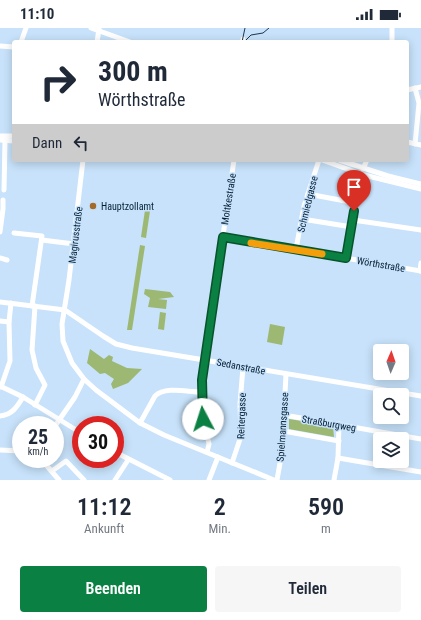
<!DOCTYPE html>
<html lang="de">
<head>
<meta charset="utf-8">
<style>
	body { margin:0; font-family:"Roboto Condensed",sans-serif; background:#f6f6f7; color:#1f2937; height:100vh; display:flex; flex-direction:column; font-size:15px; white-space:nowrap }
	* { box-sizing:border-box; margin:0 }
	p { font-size:13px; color:#747a83 }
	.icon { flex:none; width:22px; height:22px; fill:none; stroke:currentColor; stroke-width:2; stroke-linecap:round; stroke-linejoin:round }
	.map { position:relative; height:452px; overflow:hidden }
	.side { display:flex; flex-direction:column; background:#fff; flex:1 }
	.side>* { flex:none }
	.top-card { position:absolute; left:12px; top:12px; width:397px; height:122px; border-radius:4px; box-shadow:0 2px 10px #0003; background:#fff; color:#1f2937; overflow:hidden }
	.needle { width:26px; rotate:2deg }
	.controls { position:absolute; left:373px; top:316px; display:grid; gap:8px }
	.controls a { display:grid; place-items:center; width:36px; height:36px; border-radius:4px; background:#fff; box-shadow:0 2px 10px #0003; font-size:20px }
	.speed { position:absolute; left:12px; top:388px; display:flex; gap:8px; font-size:20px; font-weight:700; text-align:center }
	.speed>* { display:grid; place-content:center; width:52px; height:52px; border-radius:50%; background:#fff; box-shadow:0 2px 10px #0003; line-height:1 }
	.speed small { font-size:10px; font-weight:400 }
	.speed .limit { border:6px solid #d22; background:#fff; color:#111 }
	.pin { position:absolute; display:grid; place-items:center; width:34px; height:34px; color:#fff; margin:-41px -17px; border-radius:50% 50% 50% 0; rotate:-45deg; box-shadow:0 0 4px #0007 }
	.pin .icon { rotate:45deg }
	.me { position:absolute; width:44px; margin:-22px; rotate:355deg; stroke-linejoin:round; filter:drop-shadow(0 0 3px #0008) }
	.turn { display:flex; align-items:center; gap:14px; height:84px; padding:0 20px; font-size:18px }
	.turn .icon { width:52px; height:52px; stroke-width:2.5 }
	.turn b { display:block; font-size:28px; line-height:34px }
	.then { display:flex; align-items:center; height:38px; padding:0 20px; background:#0003; gap:8px; font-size:15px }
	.eta { display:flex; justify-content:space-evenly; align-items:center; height:68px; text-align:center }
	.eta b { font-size:24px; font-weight:600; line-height:28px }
	.button { display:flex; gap:8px; margin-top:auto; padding:8px 20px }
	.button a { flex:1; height:46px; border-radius:4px; background:#0b8043; color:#fff; font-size:16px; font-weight:600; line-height:46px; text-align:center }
	.button a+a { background:#f6f6f7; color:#1f2937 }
	.status { display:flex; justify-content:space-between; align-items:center; height:28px; padding:0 20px; background:#fff; direction:ltr }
	.status svg { height:11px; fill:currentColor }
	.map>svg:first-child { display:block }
	.green { fill:#9cb872 }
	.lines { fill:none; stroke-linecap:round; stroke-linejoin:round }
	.minor { stroke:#fff; stroke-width:5 }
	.tram { stroke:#1c384e; stroke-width:1 }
	.route-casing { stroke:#07532c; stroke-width:10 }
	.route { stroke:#0b8043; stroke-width:7 }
	.slow { stroke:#f59e0b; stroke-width:7 }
	.poi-dot { fill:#a36a29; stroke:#c7e2fa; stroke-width:1.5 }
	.labels { text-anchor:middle; stroke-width:3; stroke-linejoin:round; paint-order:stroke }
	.street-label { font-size:10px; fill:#031f35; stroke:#c7e2fa }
	.poi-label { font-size:10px; fill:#031f35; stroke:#c7e2fa; text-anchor:start }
</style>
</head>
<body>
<div class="status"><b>11:10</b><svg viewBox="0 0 49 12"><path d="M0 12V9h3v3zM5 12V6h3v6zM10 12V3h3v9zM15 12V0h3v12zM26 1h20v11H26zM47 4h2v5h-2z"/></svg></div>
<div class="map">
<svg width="421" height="452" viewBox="0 0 421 452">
	<rect width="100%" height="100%" fill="#c7e2fa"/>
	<g class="green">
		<polygon points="145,182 150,183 146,210 141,209"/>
		<polygon points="140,217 145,218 132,302 127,302"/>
		<polygon points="145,261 170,264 174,269 158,271 167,272 166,281 148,279 150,270 144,266"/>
		<polygon points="160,284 166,285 164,302 158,301"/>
		<polygon points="270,296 285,299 282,317 267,314"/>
		<polygon points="90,321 104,331 109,327 113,329 112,333 127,340 142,341 128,355 113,361 111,356 114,351 105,345 100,346 87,335"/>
		<polygon points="289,391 333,398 334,409 289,401"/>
	</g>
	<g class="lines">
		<g class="minor">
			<polyline points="91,0 130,14"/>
			<polyline points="21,14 26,0"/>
			<polyline points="97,14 99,1"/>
			<polyline points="243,14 243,11"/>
			<polyline points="392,14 392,0"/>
			<polyline points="0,18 14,19"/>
			<polyline points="407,62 421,59"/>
			<polyline points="0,108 14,108"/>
			<polyline points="0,112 14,113"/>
			<polyline points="407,114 421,117"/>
			<polyline points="415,116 419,75 415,60"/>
			<polyline points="83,132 69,252 62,296 63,313 72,335 84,351 96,362 140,395 164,407 274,452"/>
			<polyline points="322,132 364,147 421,161"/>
			<polyline points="339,132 388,148 421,156"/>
			<polyline points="363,141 367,132"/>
			<polyline points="4,162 5,113"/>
			<polyline points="308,166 356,175"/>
			<polyline points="302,191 352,199"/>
			<polyline points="353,192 421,202"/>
			<polyline points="0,204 3,181 3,172"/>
			<polyline points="14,205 42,208 32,278"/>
			<polyline points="223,209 421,243"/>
			<polyline points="42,212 74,216"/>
			<polyline points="296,221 304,178 319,132"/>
			<polyline points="0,230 7,232"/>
			<polyline points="346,230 358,166 364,147"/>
			<polyline points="420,243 421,235"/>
			<polyline points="0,274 65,282 103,308 116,316 132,320 421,368"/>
			<polyline points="0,293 9,294"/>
			<polyline points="0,358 23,369 81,405"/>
			<polyline points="1,359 10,333 9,294 11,275"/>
			<polyline points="35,377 45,357 36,340 32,322 35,278"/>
			<polyline points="284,387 421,411"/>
			<path d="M0 388C12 387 17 379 23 369"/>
			<path d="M140 395 155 368C166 358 187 364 201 364"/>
			<polyline points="55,398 75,369 84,351"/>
			<polyline points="283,403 339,413"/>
			<polyline points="0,422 21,423"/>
			<polyline points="115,424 170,452"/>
			<polyline points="207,424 209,416 202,381 202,352 234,132"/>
			<polyline points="338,430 421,444"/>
			<polyline points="41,431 59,452"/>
			<polyline points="232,435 241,408 240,376 243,339"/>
			<polyline points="52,443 66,433 84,452"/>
			<polyline points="115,452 128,432"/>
			<polyline points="209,452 218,429"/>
			<polyline points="277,452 282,424 286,346"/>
			<polyline points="334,452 338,430 339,396"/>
		</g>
		<g class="tram">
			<polyline points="242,14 245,0"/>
			<polyline points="244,14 251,7 263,5 269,0"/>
		</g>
	</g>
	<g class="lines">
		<g class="route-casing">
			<polyline id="route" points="203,391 202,352 223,209 346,230 354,183"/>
		</g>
		<use href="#route" class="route"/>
		<polyline class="slow" points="251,215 322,226"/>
	</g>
	<circle class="poi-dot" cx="93" cy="178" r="4"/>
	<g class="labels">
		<g class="street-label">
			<text transform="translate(228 171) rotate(-81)" y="4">Moltkestraße</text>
			<text transform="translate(307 176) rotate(-76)" y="4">Schmiedgasse</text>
			<text transform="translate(75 207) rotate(-83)" y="4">Magirusstraße</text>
			<text transform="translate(381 236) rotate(10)" y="4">Wörthstraße</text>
			<text transform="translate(241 338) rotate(11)" y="4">Sedanstraße</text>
			<text transform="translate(241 388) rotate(-88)" y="4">Reitergasse</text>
			<text transform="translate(329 395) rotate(10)" y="4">Straßburgweg</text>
			<text transform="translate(282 399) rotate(-86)" y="4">Spielmannsgasse</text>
		</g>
		<g class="poi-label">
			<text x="101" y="182">Hauptzollamt</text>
		</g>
	</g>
</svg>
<div class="controls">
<a><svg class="needle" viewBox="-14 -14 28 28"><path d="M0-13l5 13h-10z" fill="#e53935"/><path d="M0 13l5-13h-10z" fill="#747a83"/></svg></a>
<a><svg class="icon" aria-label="search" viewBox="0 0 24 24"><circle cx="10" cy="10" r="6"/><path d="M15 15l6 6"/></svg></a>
<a><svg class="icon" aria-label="layers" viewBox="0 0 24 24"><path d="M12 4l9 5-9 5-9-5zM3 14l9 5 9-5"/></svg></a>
</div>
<div class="speed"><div>25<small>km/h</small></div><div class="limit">30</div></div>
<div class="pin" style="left:354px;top:183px;background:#d93025"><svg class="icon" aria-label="arrive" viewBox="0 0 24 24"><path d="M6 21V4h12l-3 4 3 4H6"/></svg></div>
<svg class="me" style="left:203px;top:391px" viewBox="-20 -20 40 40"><circle r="19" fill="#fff"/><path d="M0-13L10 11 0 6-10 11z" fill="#0b8043"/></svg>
<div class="top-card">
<div class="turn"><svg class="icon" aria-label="right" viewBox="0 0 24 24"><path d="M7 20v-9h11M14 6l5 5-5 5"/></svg><div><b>300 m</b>Wörthstraße</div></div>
<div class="then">Dann<svg class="icon" aria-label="left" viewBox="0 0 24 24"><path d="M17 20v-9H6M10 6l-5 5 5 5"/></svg></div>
</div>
</div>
<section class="side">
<div class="eta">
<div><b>11:12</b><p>Ankunft</p></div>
<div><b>2</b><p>Min.</p></div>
<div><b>590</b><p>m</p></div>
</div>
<div class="button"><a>Beenden</a><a>Teilen</a></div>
</section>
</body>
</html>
